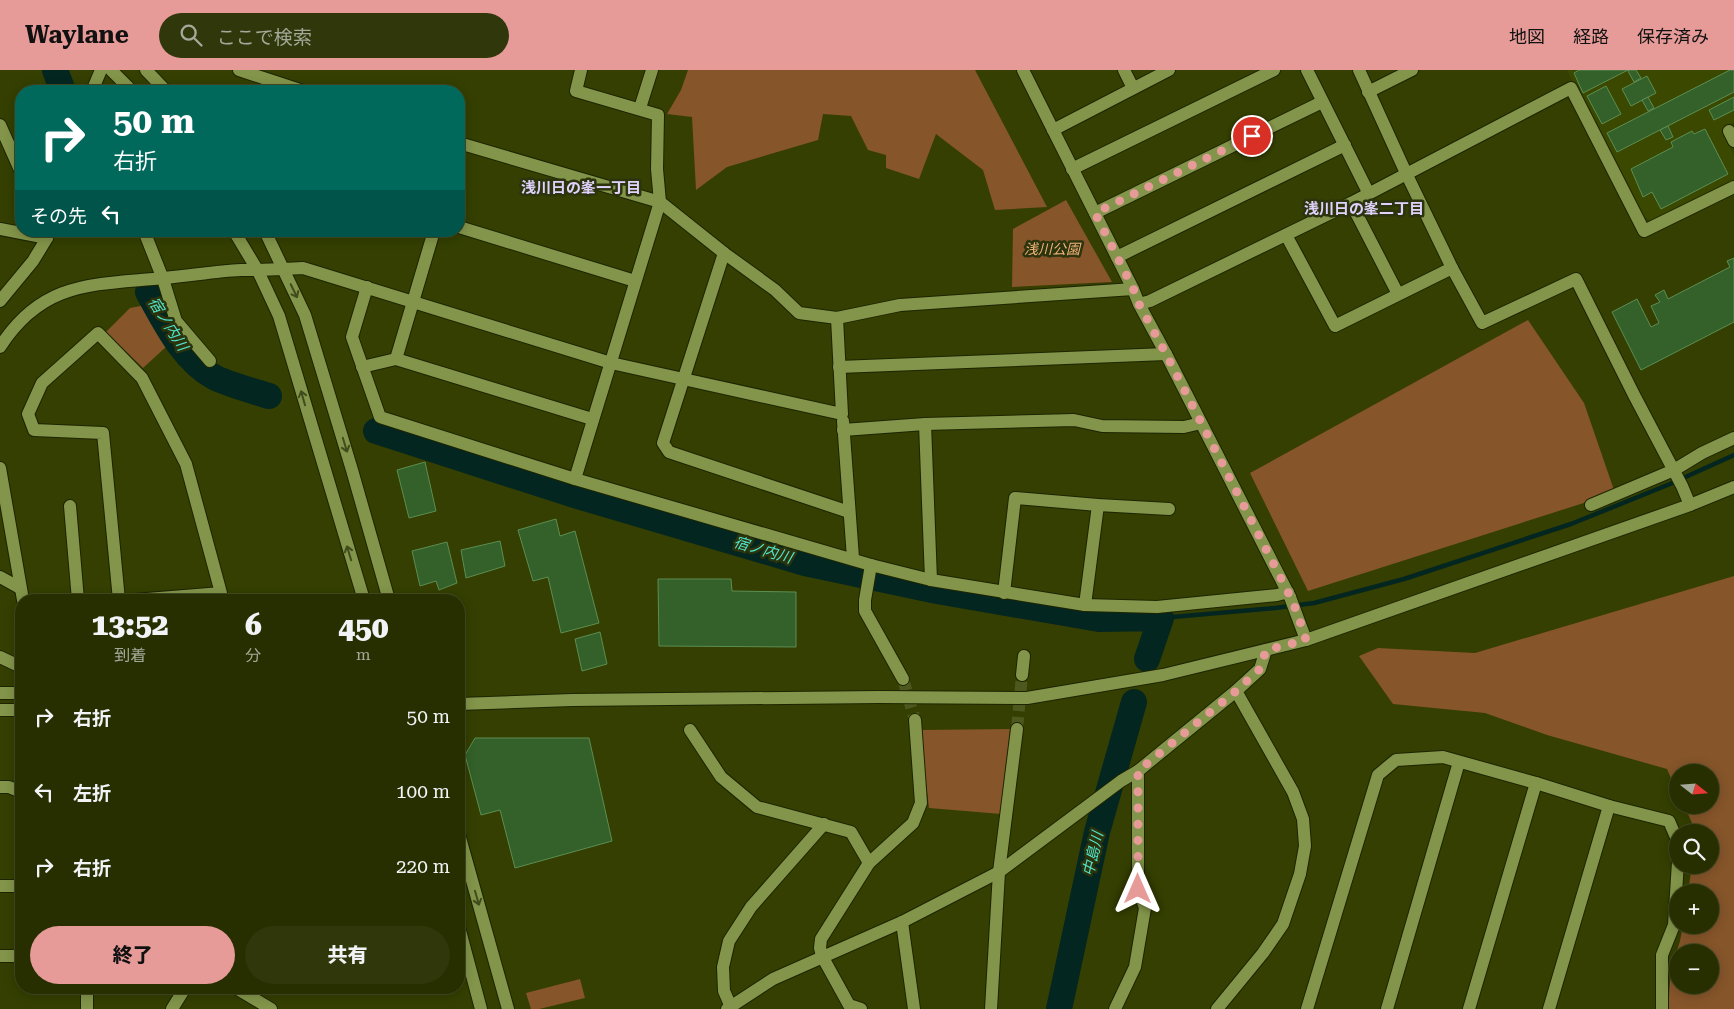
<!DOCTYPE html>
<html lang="ja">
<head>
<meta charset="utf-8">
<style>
	body { margin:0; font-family:"Roboto Serif","Noto Sans JP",serif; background:#2f370b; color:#f1f3f6; height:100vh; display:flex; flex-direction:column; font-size:19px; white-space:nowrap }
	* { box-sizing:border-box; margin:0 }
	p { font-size:16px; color:#a4a999 }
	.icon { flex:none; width:28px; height:28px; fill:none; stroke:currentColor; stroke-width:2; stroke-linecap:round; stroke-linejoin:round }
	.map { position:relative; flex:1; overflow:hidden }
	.drawer { position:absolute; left:15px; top:524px; width:450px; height:400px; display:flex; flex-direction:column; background:#272f01; border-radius:20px; box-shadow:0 2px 12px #0003,0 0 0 1px #434a23 }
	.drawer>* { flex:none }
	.banner { position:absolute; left:15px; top:15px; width:450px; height:152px; border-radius:20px; box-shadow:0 2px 12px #0003,0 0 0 1px #434a23; background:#00695c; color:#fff; overflow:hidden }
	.needle { width:32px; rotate:107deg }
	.controls { position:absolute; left:1669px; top:694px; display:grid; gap:10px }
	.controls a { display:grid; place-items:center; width:50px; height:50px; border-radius:50%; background:#272f01; box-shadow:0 2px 12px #0003,0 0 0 1px #434a23; font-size:25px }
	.pin { position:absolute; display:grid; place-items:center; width:42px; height:42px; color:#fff; margin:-21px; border:2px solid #fff; border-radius:50%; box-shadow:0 1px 5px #0007 }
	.me { position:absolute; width:55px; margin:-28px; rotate:0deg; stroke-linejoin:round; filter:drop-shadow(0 0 4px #0008) }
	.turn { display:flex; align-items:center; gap:18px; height:105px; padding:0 15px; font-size:22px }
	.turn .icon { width:65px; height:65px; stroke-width:2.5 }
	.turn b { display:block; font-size:35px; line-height:42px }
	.then { display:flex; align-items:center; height:48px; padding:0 15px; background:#0003; gap:10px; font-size:19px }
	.eta { display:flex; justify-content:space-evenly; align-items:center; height:85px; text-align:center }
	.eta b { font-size:30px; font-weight:800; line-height:35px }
	.button { display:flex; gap:10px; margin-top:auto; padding:10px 15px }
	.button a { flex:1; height:58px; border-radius:30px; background:#e69b98; color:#111; font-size:20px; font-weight:800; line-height:58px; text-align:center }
	.button a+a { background:#2f370b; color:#f1f3f6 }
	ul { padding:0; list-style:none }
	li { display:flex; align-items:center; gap:15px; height:75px; padding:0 15px }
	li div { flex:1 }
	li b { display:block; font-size:19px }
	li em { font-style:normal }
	header { display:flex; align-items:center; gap:30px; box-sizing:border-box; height:70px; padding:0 25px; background:#e69b98; color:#111 }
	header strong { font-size:24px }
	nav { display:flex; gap:28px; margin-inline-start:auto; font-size:18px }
	.search { width:350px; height:45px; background:#2f370b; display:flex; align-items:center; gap:12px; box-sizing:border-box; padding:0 18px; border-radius:28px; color:#a4a999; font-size:19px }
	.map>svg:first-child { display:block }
	.built { fill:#3b4800 }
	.green { fill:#86552a; fill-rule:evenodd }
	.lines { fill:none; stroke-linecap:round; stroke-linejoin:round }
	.stream { stroke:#042621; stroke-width:4.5 }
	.river { stroke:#042621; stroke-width:26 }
	.building { fill:#336129; stroke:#5d8e53 }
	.street-tunnel { stroke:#4d581e; stroke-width:12; stroke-dasharray:12 6; stroke-linecap:butt }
	.street-casing { stroke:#1d2500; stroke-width:14 }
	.secondary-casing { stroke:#1d2500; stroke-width:14 }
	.street { stroke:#83954a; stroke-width:12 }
	.secondary { stroke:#83954a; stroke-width:12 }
	.oneway { stroke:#414c1c }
	.route { stroke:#e69b98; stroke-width:9; stroke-dasharray:0 16.2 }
	.labels { text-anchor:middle; stroke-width:5; stroke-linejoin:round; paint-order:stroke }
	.park-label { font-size:14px; font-style:italic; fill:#f4b37c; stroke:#2b340c }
	.neighbourhood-label { font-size:15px; font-weight:bold; fill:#e0d2fd; stroke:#2b340c }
	.water-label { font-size:15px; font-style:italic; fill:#50e5ce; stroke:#2b340c }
</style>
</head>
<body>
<header>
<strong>Waylane</strong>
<div class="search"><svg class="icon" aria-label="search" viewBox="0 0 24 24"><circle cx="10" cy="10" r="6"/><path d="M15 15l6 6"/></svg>ここで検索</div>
<nav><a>地図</a><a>経路</a><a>保存済み</a></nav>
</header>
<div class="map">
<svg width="1734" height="939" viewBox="0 0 1734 939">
	<rect width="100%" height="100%" fill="#343f01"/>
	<polygon class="built" points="1567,0 1734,0 1734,52 1722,60 1734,85 1734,111 1653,152 1639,144"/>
	<g class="green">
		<polygon points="688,0 975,0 1047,137 995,140 983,100 936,64 919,109 886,98 886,85 868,80 851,46 823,44 818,70 727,97 696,120 692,47 667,44 681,20"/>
		<polygon points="1066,130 1112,212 1012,217 1013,159"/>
		<polygon points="146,235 167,276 143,298 106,262 130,238"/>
		<polygon points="1528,250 1584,333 1615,423 1308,521 1250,403"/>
		<path d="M1734 506V939H1668L1671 899 1680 871 1683 855H1710V822H1688L1692 795H1710V762H1692V753L1684 735H1710V702H1678L1677 722 1667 699 1547 665 1485 643 1393 634 1359 586 1378 578 1475 583ZM1678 882H1710V915H1678Z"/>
		<polygon points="1010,659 1001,744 929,738 920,660"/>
		<polygon points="580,909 585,928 539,939 531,939 526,923"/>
	</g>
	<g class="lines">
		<polyline class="stream" points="1161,548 1275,538 1314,533 1404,509 1571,454 1670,414 1734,385"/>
		<g class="river">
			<polyline points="55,0 63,21"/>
			<path d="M148 222C165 252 182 289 214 307 227 314 253 321 269 326"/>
			<polyline points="376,361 571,424 805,493 937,521 1099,549 1161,548 1147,589"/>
			<polyline points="1059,939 1097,762 1134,632"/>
		</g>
	</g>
	<g class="building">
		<polygon points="1579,0 1628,0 1583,23 1574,3"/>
		<polygon points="1630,0 1636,0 1641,8 1634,12 1628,1"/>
		<polygon points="1730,0 1734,0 1734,22 1617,82 1607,63"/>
		<polygon points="1647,6 1656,23 1631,36 1622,19"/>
		<polygon points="1606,16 1621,44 1602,54 1587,26"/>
		<polygon points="1648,27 1654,38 1648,41 1642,30"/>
		<polygon points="1734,27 1734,40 1714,50 1709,40"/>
		<polygon points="1668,56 1673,67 1666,70 1660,60"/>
		<polygon points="1705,59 1728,104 1661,139 1652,122 1643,127 1631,99 1673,77 1671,72 1692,61 1694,64"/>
		<polygon points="1734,188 1734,252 1641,300 1612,242 1637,229 1651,257 1659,253 1651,236 1660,232 1655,225 1664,220 1668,229 1730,197 1727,191"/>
		<polygon points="425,392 436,441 409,448 397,400"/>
		<polygon points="556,449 560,466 575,461 599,553 561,563 548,507 533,511 518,460"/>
		<polygon points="500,471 505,496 466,508 461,480"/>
		<polygon points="447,472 457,513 439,520 436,511 420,516 412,481"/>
		<polygon points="658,509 731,509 732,521 796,522 796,577 659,576"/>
		<polygon points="600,562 607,594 582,601 575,569"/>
		<polygon points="475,668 589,668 612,771 515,798 500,740 481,745 465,685"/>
	</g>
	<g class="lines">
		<g class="street-tunnel">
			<polyline points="903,609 915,650"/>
			<polyline points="1017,659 1022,605"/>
		</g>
		<g class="street-casing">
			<g id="street">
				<polyline points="239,0 303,21"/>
				<polyline points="1023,0 1133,219 1139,234 1166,284 1290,527"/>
				<polyline points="1124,0 1133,18"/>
				<polyline points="1307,0 1368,122"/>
				<polyline points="92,21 101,0"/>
				<polyline points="1368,22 1412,0"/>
				<polyline points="640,38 652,0"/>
				<polyline points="0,55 21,102"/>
				<polyline points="1053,60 1169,0"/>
				<polyline points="1729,61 1734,71"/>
				<polyline points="459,73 660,132 724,183 775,220 799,243 837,248 900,235 1133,219"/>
				<polyline points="1072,99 1274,0"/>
				<polyline points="1351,133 1398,224"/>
				<polyline points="1095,143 1322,32"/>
				<polyline points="459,157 635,211"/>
				<polyline points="0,159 47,168"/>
				<polyline points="144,161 163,209 176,251 210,291"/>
				<polyline points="1286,165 1335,256 1452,198 1406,103 1359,0"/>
				<polyline points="724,183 663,373 669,382 849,442"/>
				<polyline points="1117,187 1345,75"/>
				<polyline points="1452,198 1482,253 1576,209 1634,325 1682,416 1690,435"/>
				<polyline points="283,199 303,198 611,293 842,344 837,248"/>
				<polyline points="367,217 352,267 380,347 575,409 871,495 931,510 1085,535 1157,537 1277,525 1288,522"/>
				<polyline points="0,231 33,191 47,168 45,161"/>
				<polyline points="1139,234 1150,231 1351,133 1571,18 1644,161 1734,117"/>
				<polyline points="396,289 434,161"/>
				<polyline points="362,297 396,289 592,349"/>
				<polyline points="839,297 1166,284"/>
				<polyline points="843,351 853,488"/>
				<polyline points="925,354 931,510"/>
				<polyline points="843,360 925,354 1074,350 1102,356 1184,357 1201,353"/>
				<polyline points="0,398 23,530"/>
				<polyline points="575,409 660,132 657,99 658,45 576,21 581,0"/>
				<polyline points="1591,435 1674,400 1702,383 1734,368"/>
				<polyline points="70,436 78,530"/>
				<polyline points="871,495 865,530 865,541 903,609"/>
				<polyline points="0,507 20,518"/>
				<polyline points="1004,523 1015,428 1098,435 1169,439"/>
				<polyline points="119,530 103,363 34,360 28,344 42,313 98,263 142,308 186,394 221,523 135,530"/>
				<polyline points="1085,535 1098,435"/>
				<polyline points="0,587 21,597"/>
				<polyline points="1022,605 1024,586"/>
				<polyline points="690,660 721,707 757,737 851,762 869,793"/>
				<polyline points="0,717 9,717 21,722"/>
				<polyline points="0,816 21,816"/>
				<polyline points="902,852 914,939"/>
				<polyline points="0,886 21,886"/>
				<polyline points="236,918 271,939"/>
				<polyline points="731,937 724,921 723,897 729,871 751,837 824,754"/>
				<polyline points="87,939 87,918"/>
				<polyline points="172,939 185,918"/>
				<polyline points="727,939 773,909 902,852 999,802 1121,711 1138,701 1236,621 1260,599 1266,580"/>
				<polyline points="861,939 849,935 822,886 820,878 821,869 869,793 913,753 921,733 915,650"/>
				<polyline points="991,939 999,802 1017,659"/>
				<polyline points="1115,939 1135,897 1145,838 1138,819 1138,701"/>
				<polyline points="1217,939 1263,883 1283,854 1300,804 1305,776 1303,749 1293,722 1236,621"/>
				<polyline points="1307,939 1378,705 1396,690 1443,687 1536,713 1609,736 1669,751 1678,772"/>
				<polyline points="1387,939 1459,692"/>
				<polyline points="1469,939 1536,713"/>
				<polyline points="1549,939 1609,736"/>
				<polyline points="1662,939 1662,885 1674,855 1678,792"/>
			</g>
		</g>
		<g class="secondary-casing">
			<g id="secondary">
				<polyline points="111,0 132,21"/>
				<polyline points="146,0 166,21"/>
				<polyline points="234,161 258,201 279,246 364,530"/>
				<polyline points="265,161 305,245 352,400 389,530"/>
				<path d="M0 277C43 210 94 215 164 208 190 206 215 201 241 200 255 200 269 200 283 199"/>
				<polyline points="1290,527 1306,570"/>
				<polyline points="0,623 21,623"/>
				<polyline points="459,634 572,630 879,627 1027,628 1163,605 1306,570 1690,435 1734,417"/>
				<polyline points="0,640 21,640"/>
				<polyline points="459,764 508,939"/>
				<polyline points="459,857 481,939"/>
			</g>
		</g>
		<use href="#street" class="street"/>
		<use href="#secondary" class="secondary"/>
	</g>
	<defs><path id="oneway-shaft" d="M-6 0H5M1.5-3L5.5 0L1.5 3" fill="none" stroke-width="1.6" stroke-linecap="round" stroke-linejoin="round" transform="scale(1.25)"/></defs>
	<g class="oneway">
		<use href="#oneway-shaft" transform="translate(294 221) rotate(64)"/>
		<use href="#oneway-shaft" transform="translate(303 328) rotate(-106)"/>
		<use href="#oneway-shaft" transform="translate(345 375) rotate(73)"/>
		<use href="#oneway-shaft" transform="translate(349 483) rotate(-107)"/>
		<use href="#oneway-shaft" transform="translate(477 828) rotate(74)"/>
	</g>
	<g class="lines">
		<polyline class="route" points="1138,819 1138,701 1236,621 1260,599 1266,580 1306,570 1297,542 1288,522 1166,284 1139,234 1133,218 1095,143 1252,66"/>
	</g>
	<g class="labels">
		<g class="park-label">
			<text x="1052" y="184">浅川公園</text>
		</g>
		<g class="neighbourhood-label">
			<text x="581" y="123">浅川日の峯一丁目</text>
			<text x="1364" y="144">浅川日の峯二丁目</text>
		</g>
		<g class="water-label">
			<text transform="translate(168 254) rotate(58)" y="5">宿ノ内川</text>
			<text transform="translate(763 480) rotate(16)" y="5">宿ノ内川</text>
			<text transform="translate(1093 784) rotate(-77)" y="5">中島川</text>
		</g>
	</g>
</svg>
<div class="controls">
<a><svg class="needle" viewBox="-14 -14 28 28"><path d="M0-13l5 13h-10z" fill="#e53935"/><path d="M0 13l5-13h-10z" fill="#a4a999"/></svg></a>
<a><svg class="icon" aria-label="search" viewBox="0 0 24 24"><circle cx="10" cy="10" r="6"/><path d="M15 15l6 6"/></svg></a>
<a>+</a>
<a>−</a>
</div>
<div class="pin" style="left:1252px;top:66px;background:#d93025"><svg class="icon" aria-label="arrive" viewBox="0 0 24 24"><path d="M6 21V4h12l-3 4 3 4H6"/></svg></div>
<svg class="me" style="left:1138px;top:819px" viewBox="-20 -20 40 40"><path d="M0-17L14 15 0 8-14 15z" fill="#e69b98" stroke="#fff" stroke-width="4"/></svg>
<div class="banner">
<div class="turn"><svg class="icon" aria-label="right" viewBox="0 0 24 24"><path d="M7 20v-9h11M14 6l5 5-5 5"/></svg><div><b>50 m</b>右折</div></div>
<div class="then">その先<svg class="icon" aria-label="left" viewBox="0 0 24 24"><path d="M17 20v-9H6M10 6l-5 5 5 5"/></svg></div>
</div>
<section class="drawer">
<div class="eta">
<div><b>13:52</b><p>到着</p></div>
<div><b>6</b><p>分</p></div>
<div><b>450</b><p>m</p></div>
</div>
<ul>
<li><svg class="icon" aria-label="right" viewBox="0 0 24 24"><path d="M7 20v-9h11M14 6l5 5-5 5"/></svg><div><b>右折</b></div><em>50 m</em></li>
<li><svg class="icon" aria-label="left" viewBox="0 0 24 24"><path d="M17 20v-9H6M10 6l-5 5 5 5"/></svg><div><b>左折</b></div><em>100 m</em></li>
<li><svg class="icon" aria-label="right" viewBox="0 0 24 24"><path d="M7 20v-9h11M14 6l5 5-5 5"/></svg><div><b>右折</b></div><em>220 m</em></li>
</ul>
<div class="button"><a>終了</a><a>共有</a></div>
</section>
</div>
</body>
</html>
